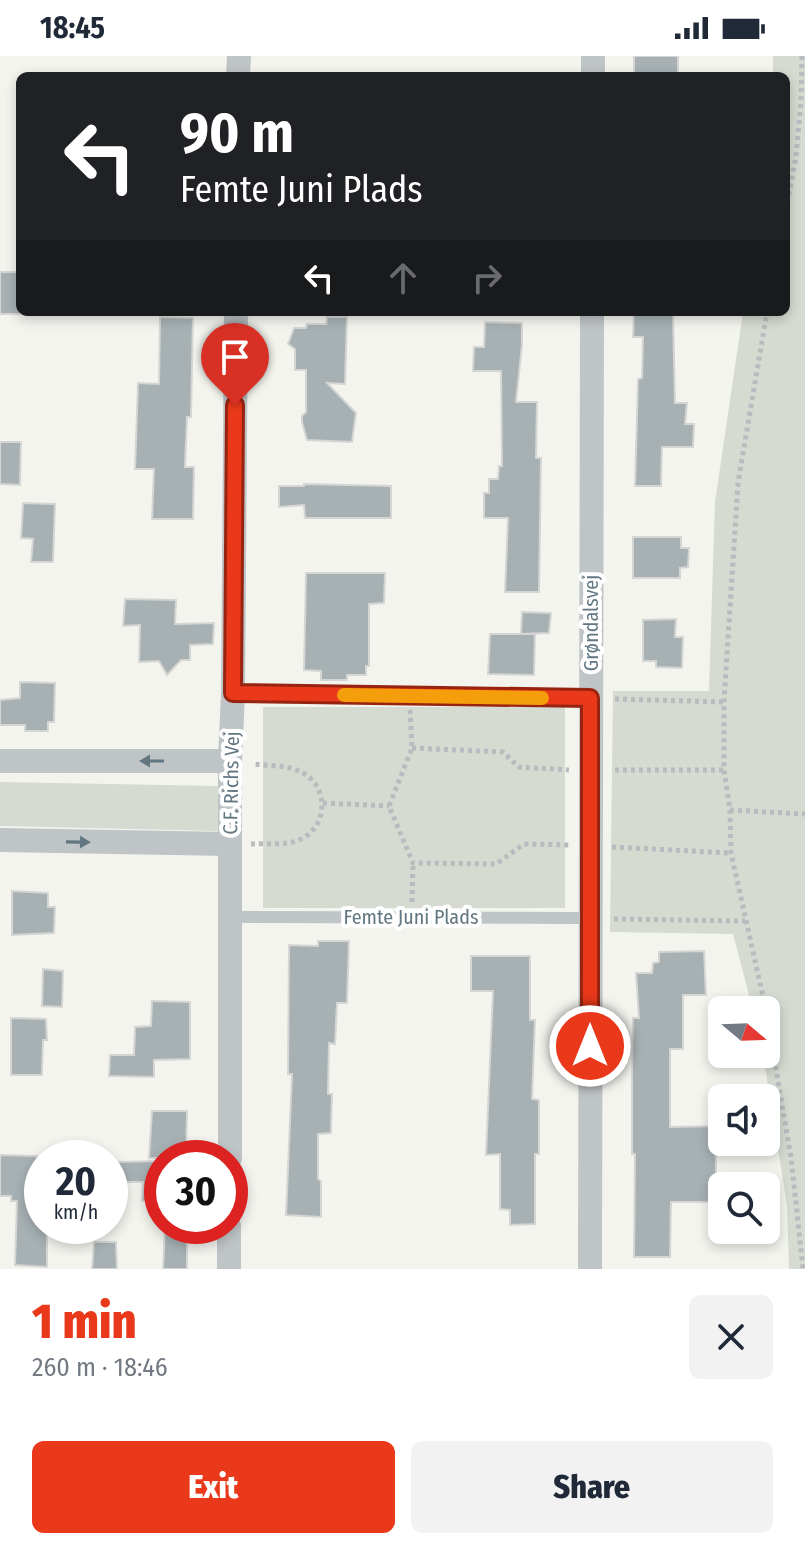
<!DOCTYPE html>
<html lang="en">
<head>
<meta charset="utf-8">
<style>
	body { margin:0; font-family:"Fira Sans Condensed",sans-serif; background:#f2f2f3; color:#1f2937; height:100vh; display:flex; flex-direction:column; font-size:30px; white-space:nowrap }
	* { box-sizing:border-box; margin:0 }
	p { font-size:26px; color:#747a83 }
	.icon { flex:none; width:44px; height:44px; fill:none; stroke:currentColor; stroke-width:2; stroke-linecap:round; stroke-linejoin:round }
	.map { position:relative; height:1213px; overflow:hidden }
	.sheet { display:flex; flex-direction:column; background:#fff; flex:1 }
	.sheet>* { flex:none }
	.banner { position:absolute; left:16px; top:16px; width:774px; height:244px; border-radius:12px; box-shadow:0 4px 12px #0003; background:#202124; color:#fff; overflow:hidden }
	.needle { width:52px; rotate:109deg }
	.controls { position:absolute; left:708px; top:940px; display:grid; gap:16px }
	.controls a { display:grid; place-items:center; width:72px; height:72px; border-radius:12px; background:#fff; box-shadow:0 4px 12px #0003; font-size:40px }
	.speed { position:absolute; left:24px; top:1084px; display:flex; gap:16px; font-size:40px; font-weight:700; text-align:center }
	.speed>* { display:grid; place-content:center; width:104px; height:104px; border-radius:50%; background:#fff; box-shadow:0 4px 12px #0003; line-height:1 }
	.speed small { font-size:20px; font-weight:400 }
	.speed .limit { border:12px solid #d22; background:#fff; color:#111 }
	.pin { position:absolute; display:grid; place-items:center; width:68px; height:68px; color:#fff; margin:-82px -34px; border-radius:50% 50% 50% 0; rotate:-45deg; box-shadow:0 0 8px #0007 }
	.pin .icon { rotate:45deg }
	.me { position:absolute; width:88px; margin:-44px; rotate:0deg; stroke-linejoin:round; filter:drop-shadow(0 0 6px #0008) }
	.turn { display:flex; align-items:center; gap:28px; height:168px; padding:0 32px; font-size:36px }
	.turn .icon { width:104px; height:104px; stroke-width:2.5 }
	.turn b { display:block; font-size:56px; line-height:68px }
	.lanes { display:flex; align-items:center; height:76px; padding:0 32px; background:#0003; justify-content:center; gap:40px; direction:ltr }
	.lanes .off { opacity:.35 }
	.round { display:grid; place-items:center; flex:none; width:84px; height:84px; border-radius:12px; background:#f2f2f3 }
	.summary { display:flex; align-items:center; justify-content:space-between; height:136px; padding:0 32px }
	h1 { font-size:48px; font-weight:800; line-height:60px; color:#e9381a }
	.primary-button { display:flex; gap:16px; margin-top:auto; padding:16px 32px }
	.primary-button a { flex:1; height:92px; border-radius:12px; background:#e9381a; color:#fff; font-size:32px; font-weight:800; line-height:92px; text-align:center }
	.primary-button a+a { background:#f2f2f3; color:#1f2937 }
	.status { display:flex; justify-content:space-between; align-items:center; height:56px; padding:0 40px; background:#fff; direction:ltr }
	.status svg { height:22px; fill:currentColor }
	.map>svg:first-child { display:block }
	.green { fill:#d5dbd0 }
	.building { fill:#a7b1b4; stroke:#d5d5d3; stroke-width:2 }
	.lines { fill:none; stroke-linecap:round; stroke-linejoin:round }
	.path { stroke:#b9bcbe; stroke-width:5; stroke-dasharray:4 4; stroke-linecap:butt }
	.lane { stroke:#bfc4c6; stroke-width:12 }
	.street { stroke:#bfc4c6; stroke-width:24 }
	.oneway { fill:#627782 }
	.route-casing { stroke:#972411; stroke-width:20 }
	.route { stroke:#e9381a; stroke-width:14 }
	.slow { stroke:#f59e0b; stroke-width:14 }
	.labels { text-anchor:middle; stroke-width:8; stroke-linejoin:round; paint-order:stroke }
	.street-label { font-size:20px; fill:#627782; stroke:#fff }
</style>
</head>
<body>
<div class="status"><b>18:45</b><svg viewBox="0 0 49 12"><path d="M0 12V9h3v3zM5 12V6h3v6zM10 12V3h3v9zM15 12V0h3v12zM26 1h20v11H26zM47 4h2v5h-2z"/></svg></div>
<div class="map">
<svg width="805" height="1213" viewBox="0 0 805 1213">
	<rect width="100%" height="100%" fill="#f4f4ef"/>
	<g class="green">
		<polygon points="773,0 805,0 805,1213 789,1213 787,1150 763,998 766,998 766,954 753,954 733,878 610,876 613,635 709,635 715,446 743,256 786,256 786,20 773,20"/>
		<rect x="263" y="651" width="302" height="201"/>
		<polygon points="0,726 219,730 218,775 0,770"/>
	</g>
	<g class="building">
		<rect x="634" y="0" width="44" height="20"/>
		<rect x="0" y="216" width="20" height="42"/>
		<polygon points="634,256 673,256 675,347 687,347 685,368 694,368 693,391 662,391 661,430 635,430 638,323 642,322 643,281 633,281"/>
		<polygon points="160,261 193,262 191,361 187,361 185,411 194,411 193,463 152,463 154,413 135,413 138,327 159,328"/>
		<polygon points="327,261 347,261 345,328 327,327 356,357 352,386 307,384 302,366 302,360 306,356 306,314 295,314 295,293 288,288 294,272 306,272 307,268 326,268"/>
		<polygon points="485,266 522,267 522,289 516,346 537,346 536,402 541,402 539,536 505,536 508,462 484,462 484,437 489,437 489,423 498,423 499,410 502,410 501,315 473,315 474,291 484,291"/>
		<polygon points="0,386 21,386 20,429 0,428"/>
		<polygon points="304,428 391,430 391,462 305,462 304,449 279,451 279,430 304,430"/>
		<polygon points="23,447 55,448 53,506 31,506 33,483 21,482"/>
		<polygon points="633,481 681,481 681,492 689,492 688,511 680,512 680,522 633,522"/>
		<polygon points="306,517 385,517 384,547 369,548 369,610 366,610 366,619 347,619 347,624 321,624 321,615 304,614"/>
		<polygon points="125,543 176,544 175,568 214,567 213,588 190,589 190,604 181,604 167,619 159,605 139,606 140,569 123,570"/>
		<polygon points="522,556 551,557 549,577 521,578"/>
		<polygon points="676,563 675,581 683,581 682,612 656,611 656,605 643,605 643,564"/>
		<polygon points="490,578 535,578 534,619 488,618"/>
		<polygon points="20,626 55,627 54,666 48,666 48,675 25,675 25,669 0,669 0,644 20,642"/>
		<polygon points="12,835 48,837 48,851 55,851 54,877 12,879"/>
		<polygon points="318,885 349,885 347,947 337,947 335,988 329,987 328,1038 332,1038 331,1077 318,1078 318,1123 321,1125 321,1161 286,1159 292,1018 288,1018 289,889 318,890"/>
		<polygon points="704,895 706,939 683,939 683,993 670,993 670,1071 716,1070 716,1146 671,1146 670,1201 634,1201 635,1098 632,1098 632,1018 633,962 639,962 636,917 652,917 653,907 659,906 659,896"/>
		<polygon points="471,900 530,900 530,964 535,964 532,1043 539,1044 539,1098 535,1098 535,1168 510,1169 510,1154 500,1153 500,1098 486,1099 493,935 471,935"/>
		<polygon points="43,913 63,915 62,951 42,950"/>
		<polygon points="152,945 190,946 190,1003 154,1004 154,1021 109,1020 110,999 134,999 135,971 151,970"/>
		<polygon points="11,962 46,963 47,984 43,984 42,1019 11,1019"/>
		<polygon points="152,1055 187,1055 186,1102 149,1102"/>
		<polygon points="0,1099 37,1100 36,1168 47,1170 47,1211 15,1209 17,1145 11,1145 11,1140 0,1140"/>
		<polygon points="162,1105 162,1145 142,1145 143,1126 116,1126 116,1106"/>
		<polygon points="165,1170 187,1170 187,1213 163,1213"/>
		<polygon points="94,1186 116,1186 117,1213 92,1213"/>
	</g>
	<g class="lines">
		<g class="path">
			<polyline points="786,155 796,100 801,45 802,0"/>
			<polyline points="615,643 724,646"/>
			<polyline points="410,654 412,692 389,750 413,807 496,808 524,788 570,789"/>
			<polyline points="412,692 503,696 519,711 569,714"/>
			<polyline points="615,714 724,714"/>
			<polyline points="323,747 389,750"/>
			<polyline points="730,754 805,758"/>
			<path d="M251 788C267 787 287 790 301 783 328 770 329 731 303 717 289 709 270 710 254 708"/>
			<polyline points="612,791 731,797"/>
			<polyline points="412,846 413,807"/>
			<polyline points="614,863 745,865"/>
			<polyline points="766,954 731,797 730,754 724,714 724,646 738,427 767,256"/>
			<polyline points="766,955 791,1101 803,1213"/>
		</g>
		<g class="lane">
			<polyline points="233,637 590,642"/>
			<polyline points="231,861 591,862"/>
		</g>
		<g class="street">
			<polyline points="238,20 239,0"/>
			<polyline points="593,20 593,0"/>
			<polyline points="0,705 230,705"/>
			<polyline points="0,784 230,788"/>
			<polyline points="230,1102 230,705 233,637 236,256"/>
			<polyline points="229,1213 229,1170"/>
			<polyline points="590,1213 592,256"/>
		</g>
	</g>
	<defs><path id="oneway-solid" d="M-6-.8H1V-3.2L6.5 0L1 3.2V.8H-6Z" transform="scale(2)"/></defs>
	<g class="oneway">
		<use href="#oneway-solid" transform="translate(152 705) rotate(-180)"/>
		<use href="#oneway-solid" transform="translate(78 786) rotate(1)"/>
	</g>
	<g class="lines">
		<g class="route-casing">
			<polyline id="route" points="235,349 233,637 590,642 590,990"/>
		</g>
		<use href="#route" class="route"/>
		<polyline class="slow" points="344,639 542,642"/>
	</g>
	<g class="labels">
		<g class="street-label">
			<text transform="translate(591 567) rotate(-90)" y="7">Grøndalsvej</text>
			<text transform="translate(231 727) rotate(-89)" y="7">C.F. Richs Vej</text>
			<text x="411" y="868">Femte Juni Plads</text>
		</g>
	</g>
</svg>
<div class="controls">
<a><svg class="needle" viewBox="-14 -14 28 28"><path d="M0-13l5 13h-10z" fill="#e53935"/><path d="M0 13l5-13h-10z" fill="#747a83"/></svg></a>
<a><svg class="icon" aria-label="sound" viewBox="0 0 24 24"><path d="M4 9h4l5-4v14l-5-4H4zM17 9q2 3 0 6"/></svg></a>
<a><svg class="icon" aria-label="search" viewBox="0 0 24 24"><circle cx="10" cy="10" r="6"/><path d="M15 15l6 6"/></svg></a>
</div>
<div class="speed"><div>20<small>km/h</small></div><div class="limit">30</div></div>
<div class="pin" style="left:235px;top:349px;background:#d93025"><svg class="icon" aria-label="arrive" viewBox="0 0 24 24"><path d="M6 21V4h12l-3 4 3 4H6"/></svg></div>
<svg class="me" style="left:590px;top:990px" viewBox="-20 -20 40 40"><circle r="17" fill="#e9381a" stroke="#fff" stroke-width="3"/><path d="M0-11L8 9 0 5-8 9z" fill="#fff"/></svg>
<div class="banner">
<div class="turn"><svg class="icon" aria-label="left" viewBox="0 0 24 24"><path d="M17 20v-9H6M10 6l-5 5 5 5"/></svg><div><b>90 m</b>Femte Juni Plads</div></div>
<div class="lanes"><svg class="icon" aria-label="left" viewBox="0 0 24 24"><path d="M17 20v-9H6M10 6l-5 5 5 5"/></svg><svg class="icon off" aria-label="ahead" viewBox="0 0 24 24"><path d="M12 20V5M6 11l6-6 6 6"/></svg><svg class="icon off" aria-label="right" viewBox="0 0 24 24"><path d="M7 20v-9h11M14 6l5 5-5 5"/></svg></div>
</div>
</div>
<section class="sheet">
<div class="summary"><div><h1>1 min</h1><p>260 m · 18:46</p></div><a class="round"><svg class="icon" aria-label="close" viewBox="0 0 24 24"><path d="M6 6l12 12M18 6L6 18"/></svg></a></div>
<div class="primary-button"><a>Exit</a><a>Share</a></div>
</section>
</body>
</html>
